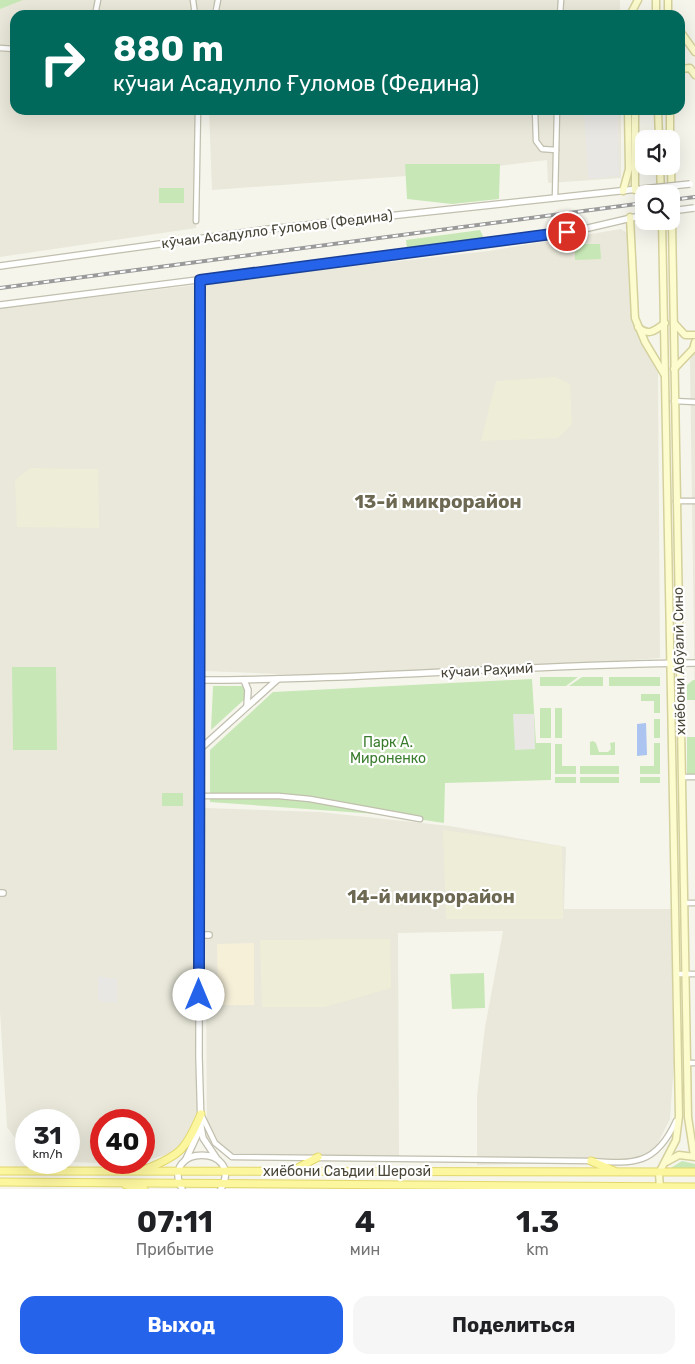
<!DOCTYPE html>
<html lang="ru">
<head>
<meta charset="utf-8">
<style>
	body { margin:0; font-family:Rubik,sans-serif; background:#f6f6f6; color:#202124; height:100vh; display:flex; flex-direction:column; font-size:19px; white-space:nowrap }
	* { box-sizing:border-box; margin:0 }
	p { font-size:16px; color:#757577 }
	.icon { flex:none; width:28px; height:28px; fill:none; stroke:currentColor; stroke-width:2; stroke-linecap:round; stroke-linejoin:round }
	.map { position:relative; height:1189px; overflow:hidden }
	.panel { display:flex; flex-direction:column; background:#fff; flex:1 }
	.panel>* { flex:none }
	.top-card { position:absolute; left:10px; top:10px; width:675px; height:105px; border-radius:15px; box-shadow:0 5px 20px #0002; background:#00695c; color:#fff; overflow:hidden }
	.fabs { position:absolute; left:635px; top:130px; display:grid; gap:10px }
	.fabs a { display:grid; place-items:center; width:45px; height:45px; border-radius:10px; background:#fff; box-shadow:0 5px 20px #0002; font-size:25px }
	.speed { position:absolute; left:15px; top:1109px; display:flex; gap:10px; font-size:25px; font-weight:700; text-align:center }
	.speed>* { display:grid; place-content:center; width:65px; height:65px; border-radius:50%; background:#fff; box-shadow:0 5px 20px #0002; line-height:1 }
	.speed small { font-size:12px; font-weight:400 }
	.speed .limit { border:8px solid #d22; background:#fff; color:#111 }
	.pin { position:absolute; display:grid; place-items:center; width:42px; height:42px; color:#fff; margin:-21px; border:2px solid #fff; border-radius:50%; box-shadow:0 1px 5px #0007 }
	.me { position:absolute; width:55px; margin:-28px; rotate:0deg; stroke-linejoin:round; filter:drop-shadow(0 0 4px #0008) }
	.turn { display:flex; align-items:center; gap:18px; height:105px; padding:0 20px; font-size:22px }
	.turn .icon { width:65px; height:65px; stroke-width:2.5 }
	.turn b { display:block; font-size:35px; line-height:42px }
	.eta { display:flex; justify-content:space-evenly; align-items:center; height:85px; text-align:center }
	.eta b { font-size:30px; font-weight:700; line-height:35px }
	.action { display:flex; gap:10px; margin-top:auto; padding:10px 20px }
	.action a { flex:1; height:58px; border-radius:15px; background:#2563eb; color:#fff; font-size:20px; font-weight:700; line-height:58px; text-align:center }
	.action a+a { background:#f6f6f6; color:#202124 }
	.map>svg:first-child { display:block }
	.residential { fill:#e9e8da }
	.commercial { fill:#f6f0d9 }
	.education { fill:#eeedd7 }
	.green { fill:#c7e8b6 }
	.parking { fill:#e8e7e3 }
	.water { fill:#abc5f0 }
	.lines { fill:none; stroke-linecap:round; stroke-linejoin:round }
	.minor-casing { stroke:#c1bfae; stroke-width:7 }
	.tertiary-casing { stroke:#c1bfae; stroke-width:8 }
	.secondary-casing { stroke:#d4d19d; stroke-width:9 }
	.primary-casing { stroke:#e2d86e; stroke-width:9 }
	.minor { stroke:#fff; stroke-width:4.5 }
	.tertiary { stroke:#fff; stroke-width:5.5 }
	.secondary { stroke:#fdfcce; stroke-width:6 }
	.primary { stroke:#fcf69f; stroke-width:7 }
	.rail-casing { stroke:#9a9a9a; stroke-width:4 }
	.rail { stroke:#fff; stroke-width:2; stroke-dasharray:5.5; stroke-linecap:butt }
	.tertiary-bridge-casing { stroke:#c1bfae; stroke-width:8; stroke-linecap:butt }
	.tertiary-bridge { stroke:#fff; stroke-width:5.5 }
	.route-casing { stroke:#184099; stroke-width:12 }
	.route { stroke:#2563eb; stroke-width:9 }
	.labels { text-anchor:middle; stroke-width:4.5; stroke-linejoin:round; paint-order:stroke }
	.street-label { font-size:14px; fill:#4a4739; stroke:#fff }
	.park-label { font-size:14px; fill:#397c2d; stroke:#fff }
	.district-label { font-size:19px; font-weight:bold; fill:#6d6851; stroke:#fff }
</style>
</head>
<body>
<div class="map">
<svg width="695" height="1189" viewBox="0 0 695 1189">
	<rect width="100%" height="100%" fill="#f6f5ec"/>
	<g class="residential">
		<polygon points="0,0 215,0 210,15 15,15 15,110 199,110 196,228 0,257"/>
		<polygon points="220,0 620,0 620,15 216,15"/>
		<polygon points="209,110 621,110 621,178 548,183 547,160 434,174 212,190"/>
		<polygon points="621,229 627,233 632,320 639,338 658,373 660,658 513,669 327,676 204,671 204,283 489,251"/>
		<polygon points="196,285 197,1130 181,1147 165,1155 144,1161 144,1120 101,1120 101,1162 137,1163 133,1164 69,1162 69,1120 26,1120 26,1153 7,1127 0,1011 0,308"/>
		<polygon points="695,349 695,715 690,360"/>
		<polygon points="205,808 319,812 450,826 566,847 564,909 671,909 674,1063 670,1119 654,1151 634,1158 576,1163 477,1165 477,1096 485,1027 503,931 398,933 399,1157 232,1153 207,1138"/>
	</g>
	<polygon class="commercial" points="254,943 254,1005 218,1005 217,944"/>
	<g class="education">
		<polygon points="556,377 570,384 572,424 558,438 481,441 496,381"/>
		<polygon points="30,468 98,469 99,528 17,527 15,480"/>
		<polygon points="443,830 562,846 563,919 446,919"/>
		<polygon points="390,939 391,988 325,1007 262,1007 260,940"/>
	</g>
	<g class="green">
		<polygon points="0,0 23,0 0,9"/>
		<polygon points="405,164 500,164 499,199 452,204 407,199"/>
		<rect x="159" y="188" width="25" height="15"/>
		<polygon points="480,230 484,238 407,249 406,240"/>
		<polygon points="575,244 600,244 601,259 575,260"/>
		<polygon points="12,667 56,667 57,750 13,750"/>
		<polygon points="540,677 578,677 566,686 540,686"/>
		<polygon points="582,677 603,677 603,686 569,686"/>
		<rect x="609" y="677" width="51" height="9"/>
		<polygon points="532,679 536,743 551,743 551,780 445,783 444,823 390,815 210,802 210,750 273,692"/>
		<polygon points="693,680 695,680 695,700 687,700 687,685"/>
		<polygon points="213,686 242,686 246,689 247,697 211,730"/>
		<polygon points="641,694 660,694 660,713 654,713 654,701 641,701"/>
		<rect x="540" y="708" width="11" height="30"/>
		<rect x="555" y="708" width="7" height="30"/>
		<rect x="654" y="719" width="6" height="19"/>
		<rect x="687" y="737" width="8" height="37"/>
		<polygon points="593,741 596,743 599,752 608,752 611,749 610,743 615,742 615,755 590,755 590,742"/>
		<polygon points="654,743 660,743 660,774 640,774 640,766 654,766"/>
		<polygon points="555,744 562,744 562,766 576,766 576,774 555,774"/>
		<rect x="580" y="766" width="39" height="8"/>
		<rect x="555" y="777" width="21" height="6"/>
		<rect x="580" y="777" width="39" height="6"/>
		<rect x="640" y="777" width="20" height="6"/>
		<polygon points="183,793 183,806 162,806 162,793"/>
		<polygon points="484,973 485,1008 452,1009 450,974"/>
		<polygon points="682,1161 695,1164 695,1169 669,1169"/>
	</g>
	<g class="parking">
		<polygon points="137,11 181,12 182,15 121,15 121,13 136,14"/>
		<polygon points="584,110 618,110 619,176 588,179"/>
		<polygon points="513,714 534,714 535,749 515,750"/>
		<polygon points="98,976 117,979 117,1003 98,1001"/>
	</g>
	<polygon class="water" points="646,723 647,755 637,756 637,724"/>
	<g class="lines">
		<g class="minor-casing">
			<g id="minor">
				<polyline points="193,0 195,15"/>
				<polyline points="95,15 98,0"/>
				<polyline points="215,15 218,0"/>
				<polyline points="560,15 561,0"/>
				<polyline points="0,48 15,49"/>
				<polyline points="535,110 536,141 542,149 556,150"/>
				<polyline points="555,198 557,110"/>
				<polyline points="196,221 198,110"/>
				<polyline points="674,401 695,402"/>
				<polyline points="676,501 695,501"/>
				<polyline points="682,777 695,777"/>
				<polyline points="200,796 279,796 310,799 420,819"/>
				<polyline points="684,903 695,903"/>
				<polyline points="677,974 695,974"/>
				<polyline points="687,1063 695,1063"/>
				<path d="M201 1114 215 1143 232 1157 591 1161C635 1164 656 1165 676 1121"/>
			</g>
		</g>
		<g class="tertiary-casing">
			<g id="tertiary">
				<polyline points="0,266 269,229 638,189"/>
				<polyline points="200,280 199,1057 201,1127 203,1138 217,1159"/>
				<polyline points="0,305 567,233 644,215"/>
				<path d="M200 680C365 680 530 664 695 663"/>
				<polyline points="244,680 248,690 247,706"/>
				<polyline points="200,749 278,679"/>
				<polyline points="0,893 3,893"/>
				<polyline points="199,935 209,935"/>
				<polyline points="186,1159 200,1129"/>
				<path d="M182 1189C159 1144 245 1144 221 1189"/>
			</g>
		</g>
		<g class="secondary-casing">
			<g id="secondary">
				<polyline points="630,15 638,0"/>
				<polyline points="642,15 643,15"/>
				<polyline points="656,15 656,0"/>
				<polyline points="668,15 668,0"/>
				<polyline points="680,31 695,52"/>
				<polyline points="680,69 690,68 695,75"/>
				<polyline points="658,110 659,139"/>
				<polyline points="670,110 670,139"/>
				<polyline points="660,166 661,194"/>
				<polyline points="671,166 688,1117 694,1156"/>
				<polyline points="635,190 635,110"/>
				<polyline points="623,191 629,169 628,110"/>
				<polyline points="630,217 635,318 645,342 664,374"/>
				<polyline points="674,323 685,335 695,335"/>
				<path d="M638 327C648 337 656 330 665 323"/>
				<polyline points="674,369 693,349 695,342"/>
				<polyline points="666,1162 679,1155 695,1157"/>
				<polyline points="660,1189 659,1173 676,1140 679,1116 662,221"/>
			</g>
		</g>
		<g class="primary-casing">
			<g id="primary">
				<polyline points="591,1161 614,1171"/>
				<path d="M146 1169C181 1155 186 1149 201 1114"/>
				<polyline points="294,1170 318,1157"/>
				<polyline points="0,1171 695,1172"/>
				<polyline points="0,1182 695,1187"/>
				<polyline points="126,1185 144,1189"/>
			</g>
		</g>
		<use href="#minor" class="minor"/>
		<use href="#tertiary" class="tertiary"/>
		<use href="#secondary" class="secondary"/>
		<use href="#primary" class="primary"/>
		<g class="rail-casing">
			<g id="rail">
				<polyline points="671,200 695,197"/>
				<polyline points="0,288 644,203"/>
			</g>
		</g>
		<use href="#rail" class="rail"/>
		<g class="tertiary-bridge-casing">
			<g id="tertiary-bridge">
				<polyline points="642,189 690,184"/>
				<polyline points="671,211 694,208"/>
			</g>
		</g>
		<use href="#tertiary-bridge" class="tertiary-bridge"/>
	</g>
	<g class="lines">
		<g class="route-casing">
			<polyline id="route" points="199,995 200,280 567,232"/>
		</g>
		<use href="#route" class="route"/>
	</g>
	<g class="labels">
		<g class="street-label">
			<text transform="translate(277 229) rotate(-7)" y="5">кӯчаи Асадулло Ғуломов (Федина)</text>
			<text transform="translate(679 661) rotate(-91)" y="5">хиёбони Абӯалӣ Сино</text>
			<text transform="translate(487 670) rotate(-3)" y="5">кӯчаи Раҳимӣ</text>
			<text x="347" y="1176">хиёбони Саъдии Шерозӣ</text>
		</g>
		<g class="park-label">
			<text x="388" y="747">Парк А.<tspan x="388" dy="16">Мироненко</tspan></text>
		</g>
		<g class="district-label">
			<text x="438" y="508">13-й микрорайон</text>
			<text x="431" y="903">14-й микрорайон</text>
		</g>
	</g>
</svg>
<div class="fabs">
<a><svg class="icon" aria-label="sound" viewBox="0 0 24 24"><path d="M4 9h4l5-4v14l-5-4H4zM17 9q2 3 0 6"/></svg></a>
<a><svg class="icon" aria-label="search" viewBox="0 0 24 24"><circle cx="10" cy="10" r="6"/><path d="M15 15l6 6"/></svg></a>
</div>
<div class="speed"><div>31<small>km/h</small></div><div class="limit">40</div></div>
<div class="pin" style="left:567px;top:232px;background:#d93025"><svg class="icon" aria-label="arrive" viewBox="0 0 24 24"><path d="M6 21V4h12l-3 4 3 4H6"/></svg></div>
<svg class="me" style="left:199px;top:995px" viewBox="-20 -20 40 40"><circle r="19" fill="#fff"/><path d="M0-13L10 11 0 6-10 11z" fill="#2563eb"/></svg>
<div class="top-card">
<div class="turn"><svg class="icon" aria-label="right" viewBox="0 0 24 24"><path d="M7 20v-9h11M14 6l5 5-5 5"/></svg><div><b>880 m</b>кӯчаи Асадулло Ғуломов (Федина)</div></div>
</div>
</div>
<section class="panel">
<div class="eta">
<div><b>07:11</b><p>Прибытие</p></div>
<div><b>4</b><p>мин</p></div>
<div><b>1.3</b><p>km</p></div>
</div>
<div class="action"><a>Выход</a><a>Поделиться</a></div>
</section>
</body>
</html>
